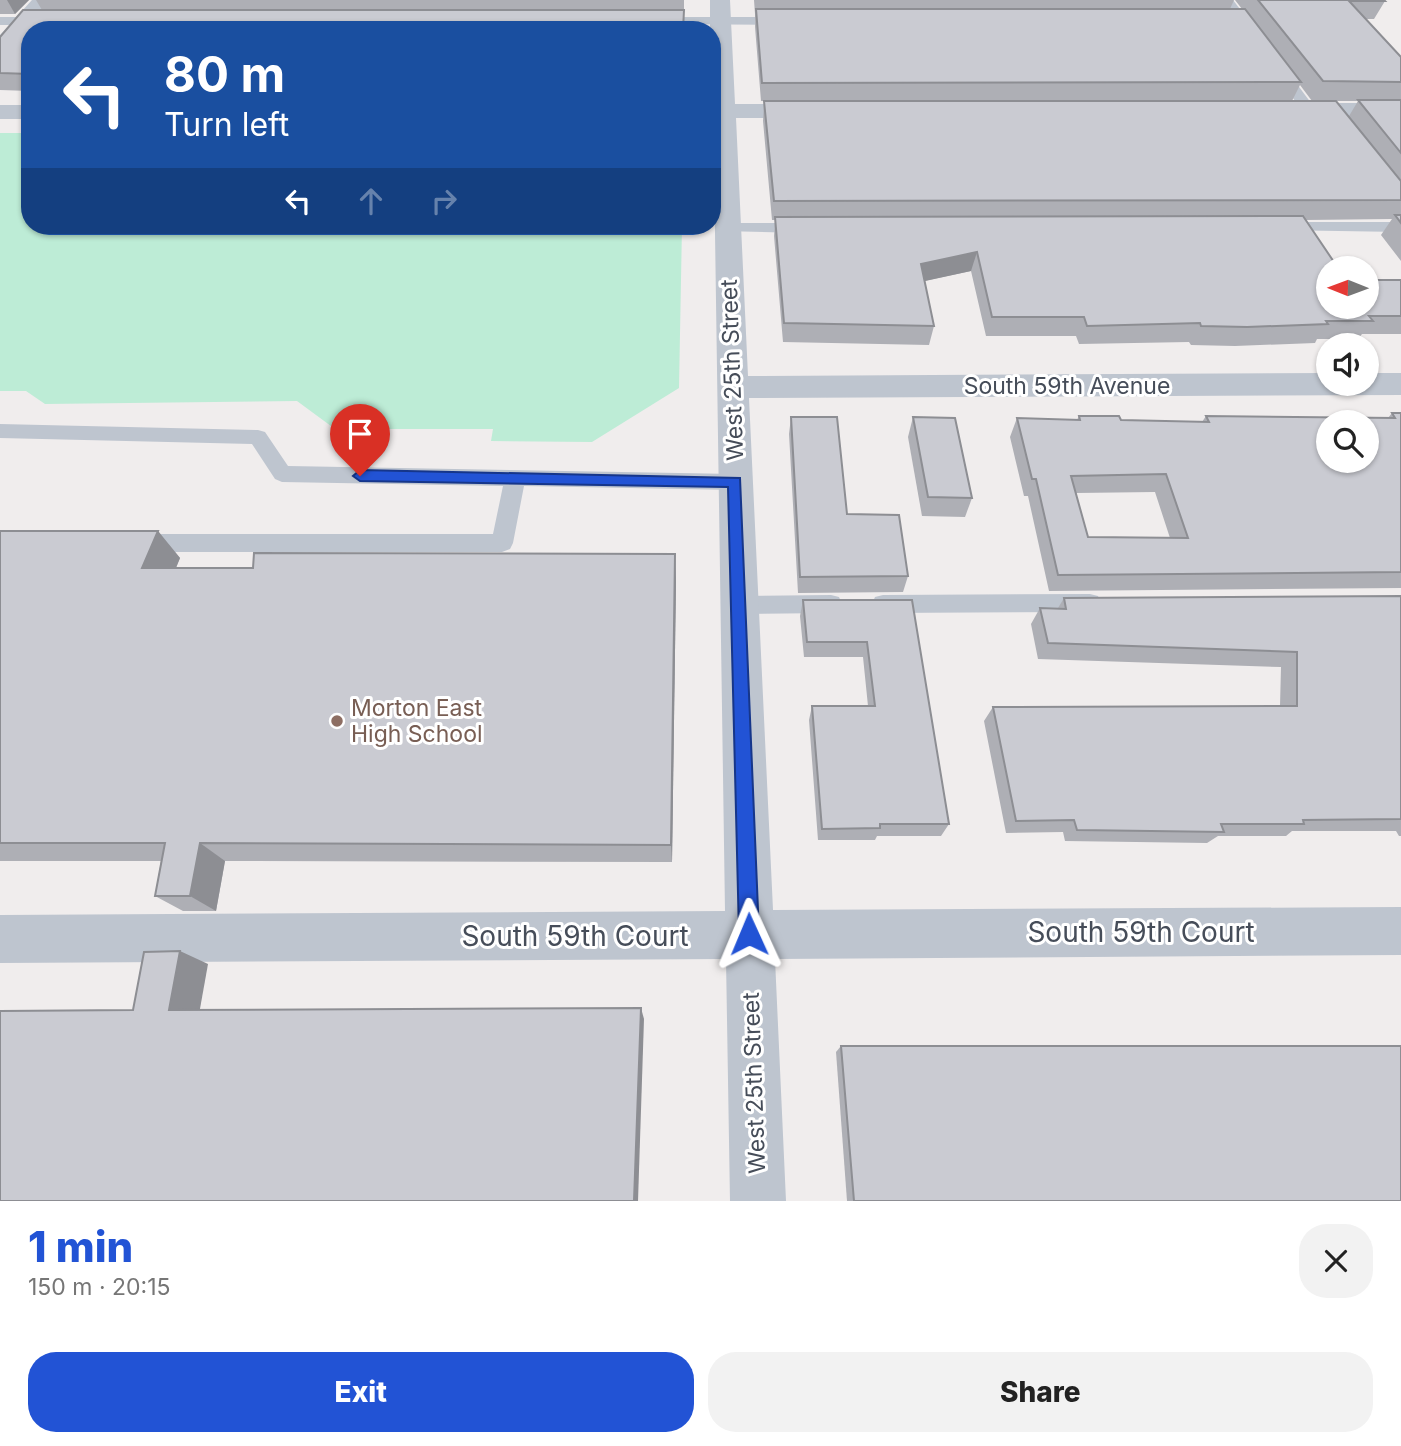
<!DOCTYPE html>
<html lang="en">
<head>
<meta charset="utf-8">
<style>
	body { margin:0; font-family:Inter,sans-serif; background:#f2f2f2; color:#222; height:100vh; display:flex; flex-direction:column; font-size:26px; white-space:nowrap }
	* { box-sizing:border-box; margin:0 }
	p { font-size:23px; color:#767676 }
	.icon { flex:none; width:38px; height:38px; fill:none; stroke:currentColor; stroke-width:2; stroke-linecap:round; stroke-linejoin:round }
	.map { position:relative; height:1201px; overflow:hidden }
	.drawer { display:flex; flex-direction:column; background:#fff; flex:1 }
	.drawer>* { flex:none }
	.banner { position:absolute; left:21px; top:21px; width:700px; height:214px; border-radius:28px; box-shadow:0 2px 5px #0004; background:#1a4fa0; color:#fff; overflow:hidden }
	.needle { width:46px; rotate:271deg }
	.buttons { position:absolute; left:1316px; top:256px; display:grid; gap:14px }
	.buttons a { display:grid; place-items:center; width:63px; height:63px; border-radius:50%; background:#fff; box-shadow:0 2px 5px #0004; font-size:35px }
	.pin { position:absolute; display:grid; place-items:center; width:60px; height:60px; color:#fff; margin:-72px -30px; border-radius:50% 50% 50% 0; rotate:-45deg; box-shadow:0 0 7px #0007 }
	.pin .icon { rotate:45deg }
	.me { position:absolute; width:77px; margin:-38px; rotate:359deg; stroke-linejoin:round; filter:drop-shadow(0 0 5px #0008) }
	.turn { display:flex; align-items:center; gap:24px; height:147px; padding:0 28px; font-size:32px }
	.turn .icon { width:91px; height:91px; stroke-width:2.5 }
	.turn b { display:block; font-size:49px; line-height:60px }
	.lanes { display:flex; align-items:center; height:66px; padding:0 28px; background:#0003; justify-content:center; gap:35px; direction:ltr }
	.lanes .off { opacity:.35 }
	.round { display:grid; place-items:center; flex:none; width:74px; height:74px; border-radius:28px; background:#f2f2f2 }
	.summary { display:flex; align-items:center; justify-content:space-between; height:119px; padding:0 28px }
	h1 { font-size:42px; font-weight:800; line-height:52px; color:#2253d5 }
	.primary-button { display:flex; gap:14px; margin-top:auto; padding:14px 28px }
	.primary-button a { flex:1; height:80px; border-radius:28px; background:#2253d5; color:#fff; font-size:28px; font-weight:800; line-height:80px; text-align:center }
	.primary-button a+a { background:#f2f2f2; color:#222 }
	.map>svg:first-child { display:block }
	.green { fill:#bdecd6 }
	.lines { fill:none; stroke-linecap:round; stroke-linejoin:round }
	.lane { fill:#bec5cf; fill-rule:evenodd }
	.street { fill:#bec5cf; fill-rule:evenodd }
	.wall { fill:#aeafb5; fill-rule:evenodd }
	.shaded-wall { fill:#8d8e93 }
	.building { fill:#cacbd2; stroke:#8d8e93; stroke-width:2; fill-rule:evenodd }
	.route { fill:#2253d5; stroke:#16368a; stroke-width:2 }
	.education-dot { fill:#8d6e63; stroke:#fff; stroke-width:2.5 }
	.labels { text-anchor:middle; stroke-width:6; stroke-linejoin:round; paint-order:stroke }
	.street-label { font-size:23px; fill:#464d59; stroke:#fff }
	.education-label { font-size:23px; fill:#785e54; stroke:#fff; text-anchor:start }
	.near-street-label { font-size:28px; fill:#464d59; stroke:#fff }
</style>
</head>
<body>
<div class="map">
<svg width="1401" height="1201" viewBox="0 0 1401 1201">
	<rect width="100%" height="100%" fill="#f0eded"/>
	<polygon class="green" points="0,133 30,133 30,226 682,226 679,388 592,442 491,441 493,429 335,429 297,401 45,404 26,391 0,391"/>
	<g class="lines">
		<g class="lane">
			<polygon points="1221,0 1233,0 1259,34 1258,37 1248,37"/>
			<polygon points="0,17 42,17 48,21 42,25 0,25"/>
			<polygon points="654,17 784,17 790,21 784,25 650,24 648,21"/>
			<polygon points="1277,63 1282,64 1314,107 1314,113 1304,113 1270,67"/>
			<polygon points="1282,222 1401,222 1401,232 1276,230 1274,227 1276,224"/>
			<polygon points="727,223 803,223 811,228 803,233 721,231 719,228 721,225"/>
			<polygon points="0,424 258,430 265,432 288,466 735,474 742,476 745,482 742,488 735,490 524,486 513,543 510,549 502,552 137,552 129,549 126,543 129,537 137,534 493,534 503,486 282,482 275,479 252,444 0,438"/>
			<polygon points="1090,594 1098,596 1101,603 1098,610 1090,612 883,613 875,611 872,604 875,597 883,595"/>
			<polygon points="831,595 839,597 842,604 839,611 831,613 739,614 731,612 728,605 731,598 739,596"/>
		</g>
		<g class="street">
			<polygon points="32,0 53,0 8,53 0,55 0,35"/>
			<polygon points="710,0 730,0 735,104 815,104 824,106 827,111 824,116 815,118 736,118 748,376 1328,373 1328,383 1367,383 1367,373 1401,373 1401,395 749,398 773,910 1401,907 1401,955 775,959 786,1201 730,1201 726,959 0,963 0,915 725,911 712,30 710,30"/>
			<polygon points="1292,103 1401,103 1401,117 1283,115 1280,110 1283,105"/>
			<rect x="0" y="105" width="30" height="14"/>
		</g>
	</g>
	<g class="wall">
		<polygon points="0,0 29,0 15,14 0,14"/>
		<polygon points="36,0 684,0 684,30 30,30 30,91 0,90 0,37 42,10"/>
		<path d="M754 0H1234L1230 9H1242L1235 0H1384L1385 1 1374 19H1366L1401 57V261L1381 235 1392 219 1306 220 1338 268H1328V306H1367V280H1401V334H1362L1358 339H1317L1315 343 1235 346 1191 345 1189 342 1079 344 1076 336H986L971 271 924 281 934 326 929 345 783 342 774 236 775 220H772L763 121 764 101H1317H1312L1300 85 1292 101H761L755 27V14ZM1336 101H1358L1349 116Z"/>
		<path d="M1392 413H1401V588L1049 591 1028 496H1024L1010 437 1017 418 1077 420 1079 416 1121 420 1202 422 1206 416 1388 418ZM1155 492 1170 538 1088 537 1076 493Z"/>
		<polygon points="791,417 847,514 908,576 903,592 798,593 789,434"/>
		<polygon points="913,417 972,498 965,517 922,516 908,437"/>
		<polygon points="0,531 158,531 180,558 176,568 253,568 675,554 676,581 672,862 225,861 216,911 183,911 155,896 161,861 0,861"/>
		<polygon points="1401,596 1401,836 1399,836 1396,831 1292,831 1286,836 1218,836 1207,843 1065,841 1063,832 1006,833 984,721 993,707 1280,706 1281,667 1038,659 1031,624 1040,608 1058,608 1064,598"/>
		<polygon points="803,600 912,600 949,824 941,836 877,836 875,840 818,840 809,720 812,706 868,706 863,657 804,657 800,616"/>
		<polygon points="841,1046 1401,1201 847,1201 836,1052"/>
	</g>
	<g class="shaded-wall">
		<polygon points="7,0 29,0 15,14"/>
		<polygon points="977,252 971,271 916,283 921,264"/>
		<polygon points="158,531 180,558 165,594 142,568"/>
		<polygon points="675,554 676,581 672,862 671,845"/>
		<polygon points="200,843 225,861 216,911 190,896"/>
		<polygon points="180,951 208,964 198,1020 169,1010"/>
		<polygon points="641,1008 644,1019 638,1201 634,1201"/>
	</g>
	<g class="building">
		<polygon points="1258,0 1384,0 1385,1 1349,1 1401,57 1401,82 1323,81"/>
		<polygon points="756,9 1245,9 1301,82 762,83"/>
		<polygon points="23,10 684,10 683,30 30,30 30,74 0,73 0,37"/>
		<polygon points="1358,100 1401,100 1401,153"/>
		<polygon points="764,101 1336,101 1401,181 1401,200 774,201"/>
		<polygon points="1395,215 1401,215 1401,223"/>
		<polygon points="1303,216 1338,268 1328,268 1328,306 1367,306 1367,280 1401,280 1401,316 1369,316 1373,321 1326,321 1328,324 1247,327 1201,326 1200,323 1087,326 1084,317 992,317 977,252 921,264 934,326 784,323 775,217"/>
		<path d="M1392 413H1401V572L1058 575 1036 479H1032L1017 418 1080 420 1079 416H1119L1121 420 1209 422 1206 416 1395 418ZM1328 422H1367V460H1328ZM1166 474 1188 538 1088 537 1071 476Z"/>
		<polygon points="791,417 837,417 847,514 899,515 908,576 800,577"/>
		<polygon points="913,417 955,418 972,498 928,497"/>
		<polygon points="0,531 158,531 142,568 253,568 254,553 675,554 671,845 200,843 190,896 155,896 165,843 0,843"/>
		<polygon points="1401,596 1401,819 1303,820 1304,824 1221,824 1224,832 1077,830 1074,820 1016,821 993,707 1297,706 1297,652 1048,643 1040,608 1066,609 1064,598"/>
		<polygon points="803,600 912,600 949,824 880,824 880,828 822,829 812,706 875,706 867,642 807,642"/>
		<polygon points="180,951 169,1010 641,1008 634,1201 0,1201 0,1011 133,1010 144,952"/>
		<polygon points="841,1046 1401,1046 1401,1201 854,1201"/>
	</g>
	<polygon class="route" points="360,470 740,478 759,934 756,941 749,944 742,941 739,934 728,487 360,481 353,476"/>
	<circle class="education-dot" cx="337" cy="721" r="7"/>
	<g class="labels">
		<g class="street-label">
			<text transform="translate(732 370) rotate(-92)" y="8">West 25th Street</text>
			<text x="1067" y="394">South 59th Avenue</text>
			<text transform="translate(754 1083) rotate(-92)" y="8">West 25th Street</text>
		</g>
		<g class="education-label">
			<text x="351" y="716">Morton East<tspan x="351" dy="26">High School</tspan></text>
		</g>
		<g class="near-street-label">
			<text x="1141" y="942">South 59th Court</text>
			<text x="575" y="946">South 59th Court</text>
		</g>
	</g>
</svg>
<div class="buttons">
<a><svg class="needle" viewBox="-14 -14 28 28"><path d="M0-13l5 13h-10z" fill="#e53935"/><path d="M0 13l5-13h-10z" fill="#767676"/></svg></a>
<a><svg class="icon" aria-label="sound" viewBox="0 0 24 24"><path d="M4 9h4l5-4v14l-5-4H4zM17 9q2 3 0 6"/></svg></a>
<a><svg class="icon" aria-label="search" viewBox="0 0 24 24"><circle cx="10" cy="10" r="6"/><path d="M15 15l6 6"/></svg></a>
</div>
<div class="pin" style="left:360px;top:476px;background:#d93025"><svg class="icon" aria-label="arrive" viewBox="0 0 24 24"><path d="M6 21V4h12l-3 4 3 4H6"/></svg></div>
<svg class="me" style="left:749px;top:934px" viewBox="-20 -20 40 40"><path d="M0-17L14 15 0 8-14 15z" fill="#2253d5" stroke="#fff" stroke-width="4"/></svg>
<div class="banner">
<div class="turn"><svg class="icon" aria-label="left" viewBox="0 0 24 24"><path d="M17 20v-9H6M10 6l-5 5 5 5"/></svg><div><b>80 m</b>Turn left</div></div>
<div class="lanes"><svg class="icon" aria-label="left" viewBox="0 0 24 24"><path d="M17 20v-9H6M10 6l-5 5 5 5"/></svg><svg class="icon off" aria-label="ahead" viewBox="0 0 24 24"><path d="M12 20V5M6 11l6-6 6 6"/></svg><svg class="icon off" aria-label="right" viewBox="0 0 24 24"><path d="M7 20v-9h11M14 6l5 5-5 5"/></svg></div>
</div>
</div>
<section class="drawer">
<div class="summary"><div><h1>1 min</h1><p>150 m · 20:15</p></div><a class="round"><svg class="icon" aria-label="close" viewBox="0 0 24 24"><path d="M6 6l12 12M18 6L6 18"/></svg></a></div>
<div class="primary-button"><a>Exit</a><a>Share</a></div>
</section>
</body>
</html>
